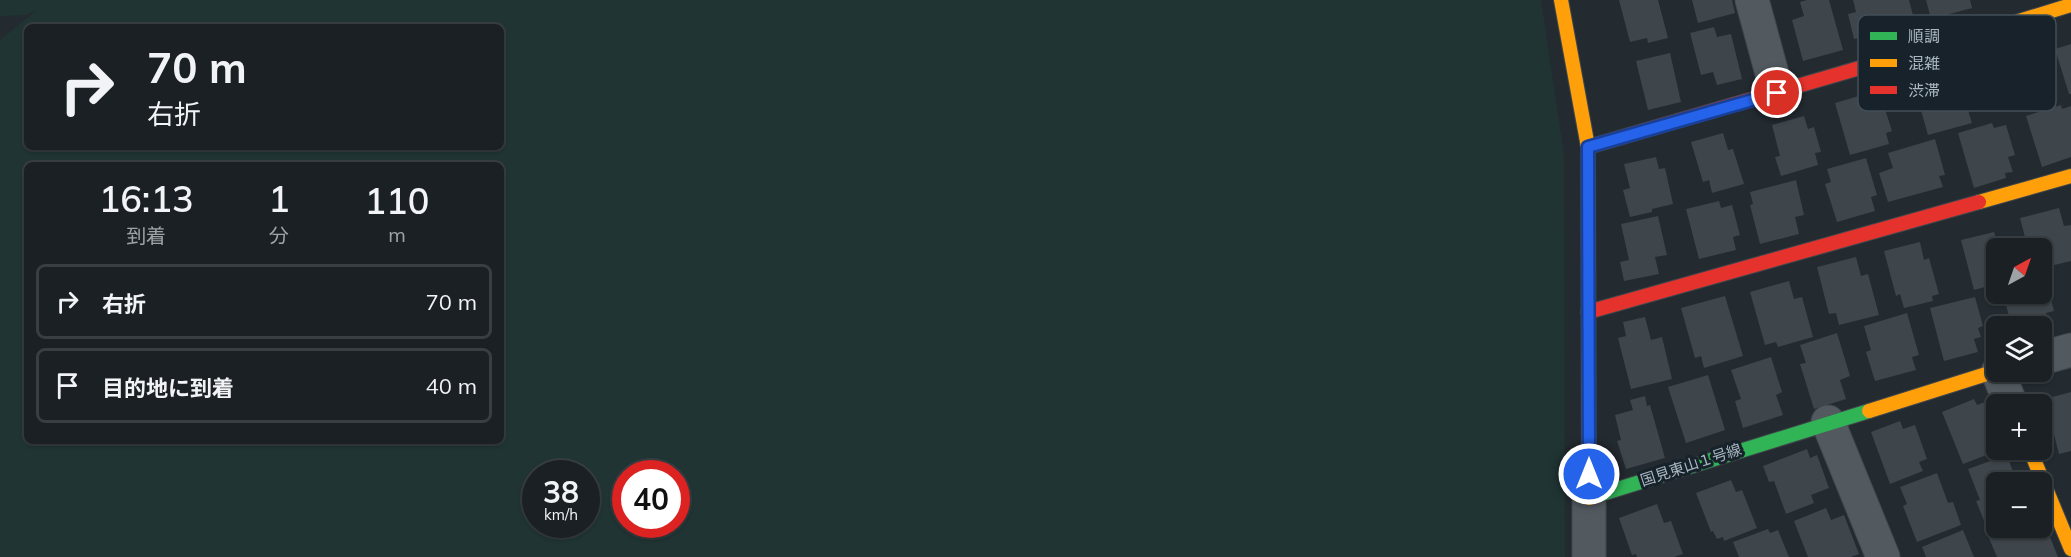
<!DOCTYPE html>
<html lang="ja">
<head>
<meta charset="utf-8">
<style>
	body { margin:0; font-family:Mulish,"Noto Sans JP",sans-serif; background:#23282c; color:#f1f3f6; height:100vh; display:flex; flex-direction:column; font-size:22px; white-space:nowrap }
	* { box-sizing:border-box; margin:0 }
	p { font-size:20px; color:#9fa3a6 }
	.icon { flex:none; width:33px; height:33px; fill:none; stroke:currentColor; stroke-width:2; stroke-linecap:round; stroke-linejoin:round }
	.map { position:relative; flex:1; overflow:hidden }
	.details { position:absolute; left:24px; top:162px; width:480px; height:282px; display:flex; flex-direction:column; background:#1a2024; border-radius:9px; box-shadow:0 2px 4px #0004,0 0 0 2px #383e41 }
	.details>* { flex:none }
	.top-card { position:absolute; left:24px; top:24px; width:480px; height:126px; border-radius:9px; box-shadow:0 2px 4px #0004,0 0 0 2px #383e41; background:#1a2024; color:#f1f3f6; overflow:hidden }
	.needle { width:39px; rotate:40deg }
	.tools { position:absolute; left:1986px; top:238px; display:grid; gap:12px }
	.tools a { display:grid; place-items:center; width:66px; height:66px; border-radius:9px; background:#1a2024; box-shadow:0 2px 4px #0004,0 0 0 2px #383e41; font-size:30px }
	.speed { position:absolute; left:522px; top:460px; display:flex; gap:12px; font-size:30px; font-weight:700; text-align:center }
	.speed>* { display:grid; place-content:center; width:78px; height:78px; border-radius:50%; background:#1a2024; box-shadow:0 2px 4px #0004,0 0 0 2px #383e41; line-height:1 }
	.speed small { font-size:15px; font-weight:400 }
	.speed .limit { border:9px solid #d22; background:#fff; color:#111 }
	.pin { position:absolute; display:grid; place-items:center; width:51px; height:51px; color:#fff; margin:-26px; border:3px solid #fff; border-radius:50%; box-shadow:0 2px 6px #0007 }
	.me { position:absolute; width:66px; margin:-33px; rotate:0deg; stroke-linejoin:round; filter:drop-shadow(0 0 4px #0008) }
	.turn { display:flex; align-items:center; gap:21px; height:126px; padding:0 24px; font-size:27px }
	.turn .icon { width:78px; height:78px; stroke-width:2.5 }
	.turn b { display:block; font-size:42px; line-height:51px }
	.eta { display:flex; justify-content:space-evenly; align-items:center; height:102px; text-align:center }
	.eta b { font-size:36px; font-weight:600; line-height:42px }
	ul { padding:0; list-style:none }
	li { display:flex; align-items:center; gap:18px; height:75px; margin:0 12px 9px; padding:0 12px; border:3px solid #383e41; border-radius:9px }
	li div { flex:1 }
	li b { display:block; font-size:22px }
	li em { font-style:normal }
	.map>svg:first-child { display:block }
	.green { fill:#203434; fill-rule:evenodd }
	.building { fill:#3e454b }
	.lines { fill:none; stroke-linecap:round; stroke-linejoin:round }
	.street-casing { stroke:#40474d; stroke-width:35 }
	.fast-casing { stroke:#40474d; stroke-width:16 }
	.slow-casing { stroke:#40474d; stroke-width:16 }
	.jam-casing { stroke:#40474d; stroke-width:16 }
	.street { stroke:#52595f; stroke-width:33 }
	.fast { stroke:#30b455; stroke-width:14 }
	.slow { stroke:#ff9f0a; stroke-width:14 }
	.jam { stroke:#e5322d; stroke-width:14 }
	.route-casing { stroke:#184099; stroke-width:15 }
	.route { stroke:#2563eb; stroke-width:10 }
	.labels { text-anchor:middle; stroke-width:6; stroke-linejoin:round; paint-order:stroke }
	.street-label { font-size:15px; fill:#abb8c3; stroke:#17222a }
	.key { fill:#17222a; stroke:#434f58; stroke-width:1.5 }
	.key-label { font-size:16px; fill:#abb8c3 }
</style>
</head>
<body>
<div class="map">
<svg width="2071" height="557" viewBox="0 0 2071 557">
	<rect width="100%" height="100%" fill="#232a30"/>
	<path class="green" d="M0 0H1541L1564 155 1565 557H0V40L37 10 26 15 0 16ZM27 27H501V147H27ZM27 165H501V441H27ZM536 474H586V525H536ZM626 474H676V525H626Z"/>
	<g class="building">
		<polygon points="1619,0 1658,0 1668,38 1648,43 1647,38 1630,42"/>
		<polygon points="1692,0 1732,0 1735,13 1698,23"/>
		<polygon points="1807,0 1829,0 1843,50 1803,61 1792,20 1804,16 1800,2"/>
		<polygon points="1853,0 1909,0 1915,23 1854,39 1848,14 1856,12"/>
		<polygon points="1926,0 1970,0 1972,8 1931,19"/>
		<polygon points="1714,27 1717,37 1731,34 1742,79 1717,85 1713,72 1701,75 1690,33"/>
		<polygon points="2071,44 2071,94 2069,94 2055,49"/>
		<polygon points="1670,53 1681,102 1648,110 1636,61"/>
		<polygon points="1940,73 1941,78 1950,76 1954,90 1961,88 1972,123 1928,135 1913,82"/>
		<polygon points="1869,93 1870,98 1876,96 1880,111 1885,109 1892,131 1886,133 1889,144 1850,155 1835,103"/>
		<polygon points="2061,105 2062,109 2071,106 2071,157 2042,167 2026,116"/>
		<polygon points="1804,116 1808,129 1814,127 1821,152 1815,153 1818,165 1781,176 1775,157 1780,156 1772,125"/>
		<polygon points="1992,123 1994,128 2006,125 2015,155 2008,157 2013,172 2005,173 2006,178 1974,188 1958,133"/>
		<polygon points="1723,133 1728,150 1733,149 1744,184 1712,193 1709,180 1703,182 1691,142"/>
		<polygon points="1935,139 1945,175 1939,176 1943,187 1888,202 1879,173 1893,168 1888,153"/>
		<polygon points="1656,157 1659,169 1665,168 1673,204 1652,209 1652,212 1630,217 1623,190 1630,188 1624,164"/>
		<polygon points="1866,158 1877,195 1871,197 1875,211 1837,222 1825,184 1831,182 1827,169"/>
		<polygon points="1796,180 1804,215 1795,217 1799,234 1760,244 1750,205 1753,204 1750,192"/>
		<polygon points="1719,201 1721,208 1732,205 1740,235 1733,237 1736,250 1699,259 1686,209"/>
		<polygon points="2059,208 2064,226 2071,225 2071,261 2042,268 2042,249 2028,249 2020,218"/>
		<polygon points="1658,216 1667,255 1655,257 1659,274 1624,281 1620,262 1629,260 1621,224"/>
		<polygon points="1994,232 1998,246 2006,244 2007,249 1996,249 1996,284 1974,290 1961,240"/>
		<polygon points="1920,242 1924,260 1929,258 1939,294 1932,296 1933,301 1904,308 1900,294 1896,296 1884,251"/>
		<polygon points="1856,257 1861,276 1868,274 1879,315 1839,325 1836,313 1829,314 1817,267"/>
		<polygon points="2045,277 2054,311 2046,313 2051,331 2042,334 2042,327 2012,327 2003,294 2042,294 2042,278"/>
		<polygon points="1789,281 1794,299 1802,297 1813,337 1778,347 1776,342 1765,345 1750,292"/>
		<polygon points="1725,296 1743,356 1704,368 1701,356 1695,358 1681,308"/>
		<polygon points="1975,297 1983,326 1978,328 1981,337 1974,339 1978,352 1944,361 1930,308"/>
		<polygon points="1907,313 1919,355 1912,357 1916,370 1875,381 1866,352 1871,350 1864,326"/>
		<polygon points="1645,317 1651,340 1662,337 1672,379 1631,389 1618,338 1626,336 1623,322"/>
		<polygon points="1837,333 1850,376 1840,380 1846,399 1814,409 1800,364 1806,363 1800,345"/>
		<polygon points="1771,357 1782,392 1776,395 1783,415 1743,428 1735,401 1741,399 1731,370"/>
		<polygon points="1708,375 1725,430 1686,443 1668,387"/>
		<polygon points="2071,392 2071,451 2059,454 2045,399"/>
		<polygon points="1645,396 1647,406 1650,405 1665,458 1626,469 1617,441 1621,440 1615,415 1633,410 1630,400"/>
		<polygon points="1974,399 1977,405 1985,402 1996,431 1996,439 1985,444 1989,454 1963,464 1942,412"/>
		<polygon points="1900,421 1903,429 1915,425 1927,459 1919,462 1923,471 1890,484 1871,432"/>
		<polygon points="1807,449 1810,458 1817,455 1829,488 1811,495 1814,503 1786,514 1774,481 1769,482 1763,466"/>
		<polygon points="2007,455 2017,483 1996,483 1996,519 1985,523 1976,501 1980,500 1968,469"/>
		<polygon points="1937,473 1948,503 1953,502 1961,525 1917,542 1903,506 1907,504 1900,487"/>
		<polygon points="1731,480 1736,492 1742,490 1757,528 1724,541 1723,537 1717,539 1713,531 1711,532 1696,493"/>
		<polygon points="1657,504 1664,523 1671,521 1683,554 1674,557 1637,557 1636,554 1632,555 1619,518"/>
		<polygon points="1826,508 1831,520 1844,515 1859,554 1851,557 1808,557 1794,521"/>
		<polygon points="1996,525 1996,528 2040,528 2044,540 2050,537 2058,557 1997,557 1985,529"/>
		<polygon points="1768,529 1770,533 1778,530 1789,557 1739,557 1733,542"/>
		<polygon points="1963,530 1974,557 1926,557 1922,547"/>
	</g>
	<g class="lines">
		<g class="street-casing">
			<g id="street">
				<polyline points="1752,0 1777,92"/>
				<polyline points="2042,358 2071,350"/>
				<polyline points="1998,372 2011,405"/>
				<polyline points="1828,422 1883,557"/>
				<polyline points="1589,557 1589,498"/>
			</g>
		</g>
		<g class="fast-casing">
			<polyline id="fast" points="1592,497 1869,411"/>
		</g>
		<g class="slow-casing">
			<g id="slow">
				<polyline points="1561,0 1588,147 1589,498 1592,497"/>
				<polyline points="1990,30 2071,5"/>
				<polyline points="1979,202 2071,176"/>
				<polyline points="1869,411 1996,371"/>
				<polyline points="2030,450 2071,549"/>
			</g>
		</g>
		<g class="jam-casing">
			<g id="jam">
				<polyline points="1588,147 1990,30"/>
				<polyline points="1588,312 1979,202"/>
			</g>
		</g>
		<use href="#street" class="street"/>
		<use href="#fast" class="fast"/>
		<use href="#slow" class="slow"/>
		<use href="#jam" class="jam"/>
	</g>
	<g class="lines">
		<g class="route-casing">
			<polyline id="route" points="1589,474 1588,147 1777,93"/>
		</g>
		<use href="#route" class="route"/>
	</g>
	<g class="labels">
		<g class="street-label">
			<text transform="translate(1691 465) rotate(-18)" y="5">国見東山１号線</text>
		</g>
	</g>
	<rect x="1858" y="15" width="198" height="96" rx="9" class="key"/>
	<rect x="1870" y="32" width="27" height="8" fill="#30b455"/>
	<rect x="1870" y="59" width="27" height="8" fill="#ff9f0a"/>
	<rect x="1870" y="86" width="27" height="8" fill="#e5322d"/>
	<g class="key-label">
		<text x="1908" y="42">順調</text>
		<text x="1908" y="69">混雑</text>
		<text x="1908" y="96">渋滞</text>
	</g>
</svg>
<div class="tools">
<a><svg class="needle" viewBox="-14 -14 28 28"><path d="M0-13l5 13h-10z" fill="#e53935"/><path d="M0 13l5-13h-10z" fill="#9fa3a6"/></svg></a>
<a><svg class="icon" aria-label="layers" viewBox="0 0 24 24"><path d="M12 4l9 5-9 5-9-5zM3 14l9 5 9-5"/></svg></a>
<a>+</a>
<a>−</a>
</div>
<div class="speed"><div>38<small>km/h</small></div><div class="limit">40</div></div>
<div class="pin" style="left:1777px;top:93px;background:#d93025"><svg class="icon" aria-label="arrive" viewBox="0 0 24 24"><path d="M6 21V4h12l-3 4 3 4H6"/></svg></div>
<svg class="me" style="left:1589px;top:474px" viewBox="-20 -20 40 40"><circle r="17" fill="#2563eb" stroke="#fff" stroke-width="3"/><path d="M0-11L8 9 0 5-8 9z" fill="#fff"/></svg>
<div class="top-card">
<div class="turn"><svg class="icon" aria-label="right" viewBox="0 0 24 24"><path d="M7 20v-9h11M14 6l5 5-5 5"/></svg><div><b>70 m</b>右折</div></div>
</div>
<section class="details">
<div class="eta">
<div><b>16:13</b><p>到着</p></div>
<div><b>1</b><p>分</p></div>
<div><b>110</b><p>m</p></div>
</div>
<ul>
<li><svg class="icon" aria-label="right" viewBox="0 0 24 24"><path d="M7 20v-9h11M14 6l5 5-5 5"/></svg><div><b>右折</b></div><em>70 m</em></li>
<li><svg class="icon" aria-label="arrive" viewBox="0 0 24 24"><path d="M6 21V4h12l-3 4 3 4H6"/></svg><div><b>目的地に到着</b></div><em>40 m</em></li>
</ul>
</section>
</div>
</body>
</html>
